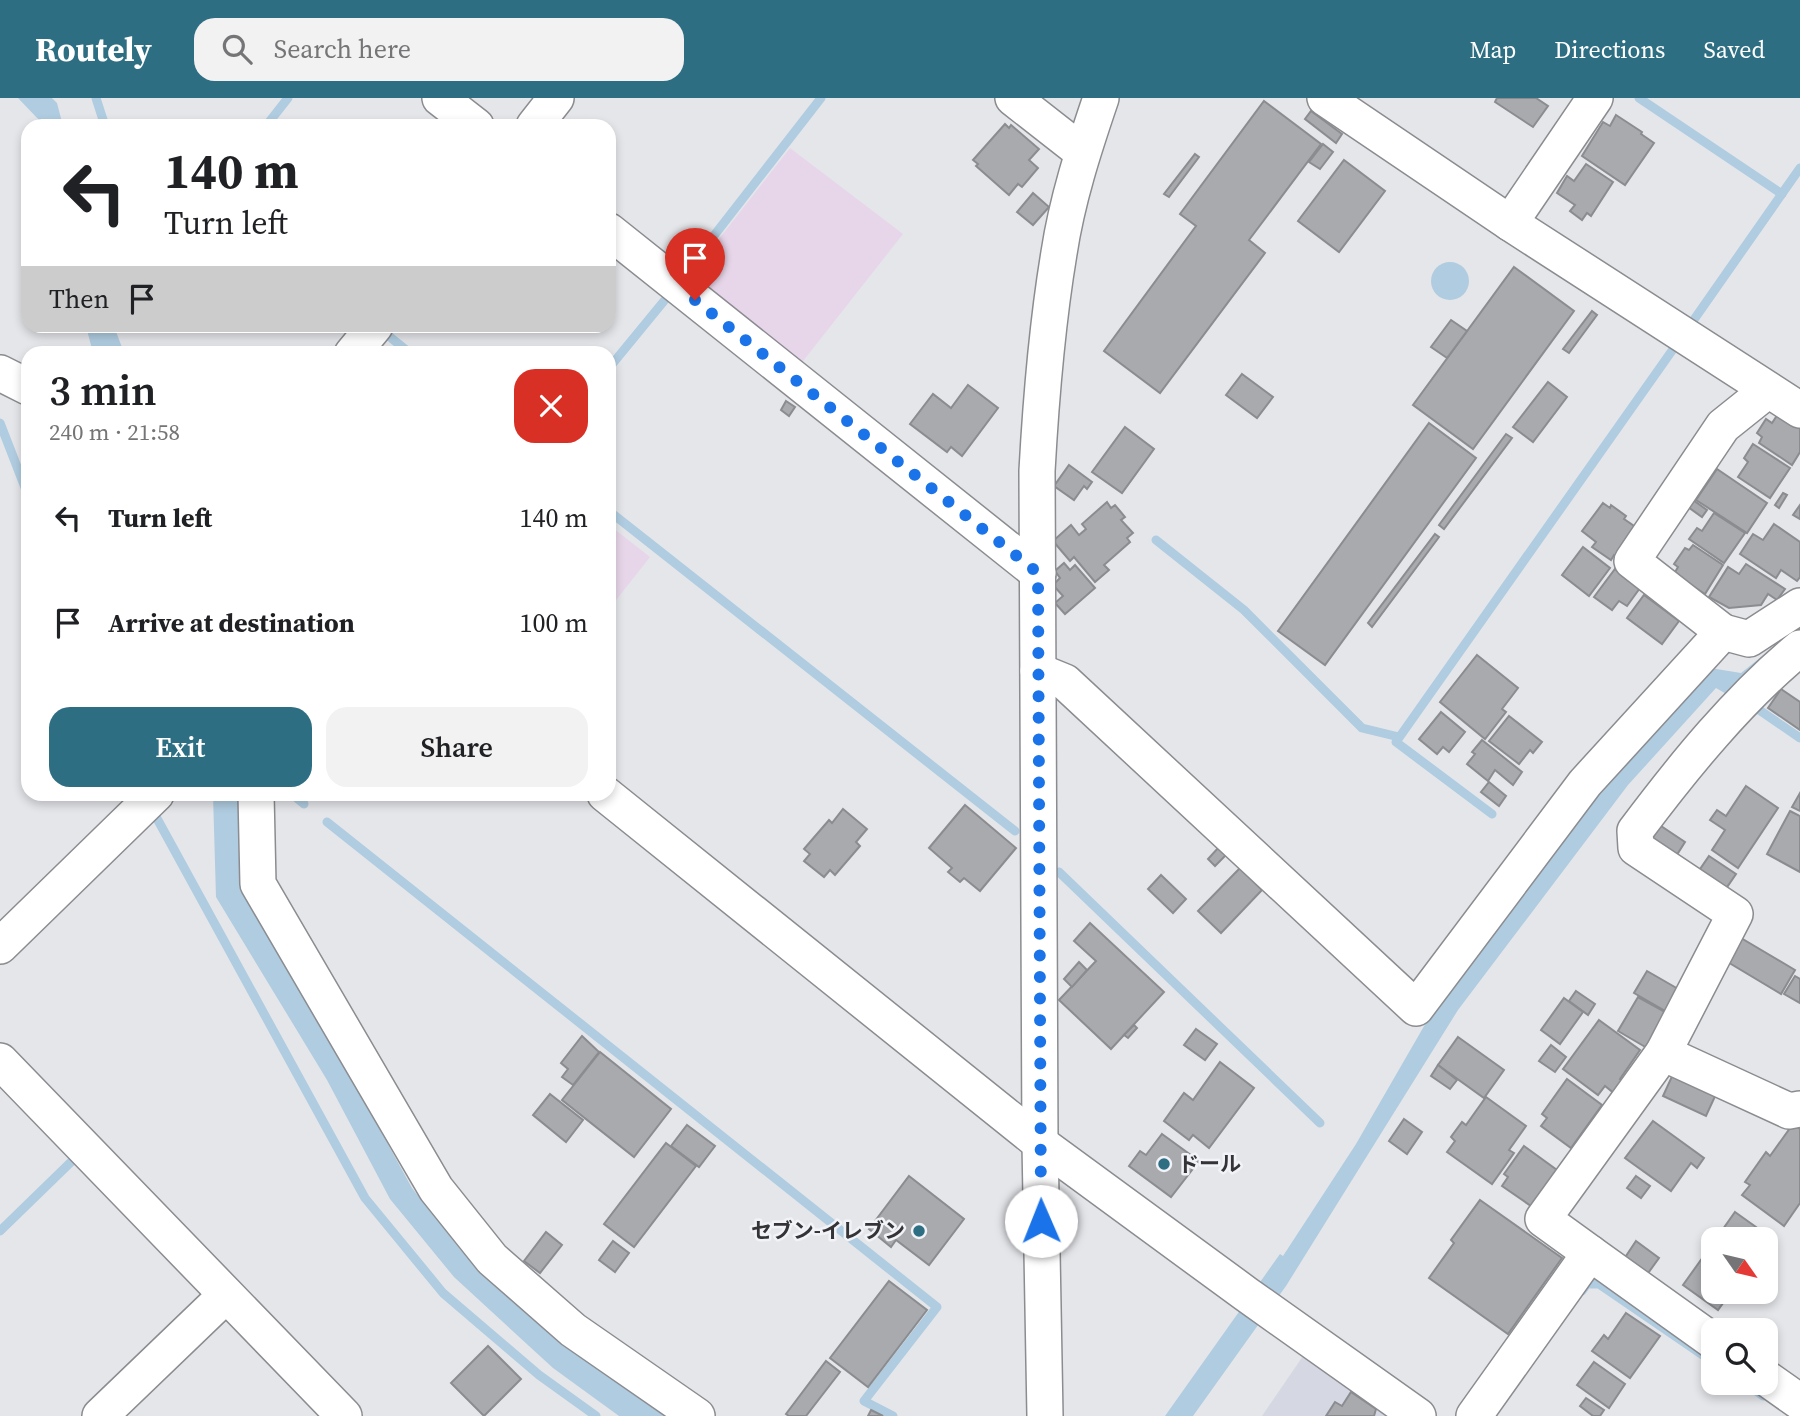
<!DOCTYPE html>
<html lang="en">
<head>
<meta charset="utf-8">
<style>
	body { margin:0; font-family:"Source Serif 4","Noto Sans JP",serif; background:#f2f2f2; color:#202124; height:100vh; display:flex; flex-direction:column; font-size:26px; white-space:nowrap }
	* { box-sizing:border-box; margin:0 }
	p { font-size:23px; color:#757577 }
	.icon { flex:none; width:38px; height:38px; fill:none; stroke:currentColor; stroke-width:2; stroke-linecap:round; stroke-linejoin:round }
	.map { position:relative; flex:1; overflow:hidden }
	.details { position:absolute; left:21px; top:248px; width:595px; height:455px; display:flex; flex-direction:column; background:#fff; border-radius:21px; box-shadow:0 4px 10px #0003 }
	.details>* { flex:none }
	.hud { position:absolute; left:21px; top:21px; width:595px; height:214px; border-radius:21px; box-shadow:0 4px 10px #0003; background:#fff; color:#202124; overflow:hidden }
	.needle { width:46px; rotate:124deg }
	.controls { position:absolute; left:1701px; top:1129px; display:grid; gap:14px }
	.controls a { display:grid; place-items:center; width:77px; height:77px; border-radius:14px; background:#fff; box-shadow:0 4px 10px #0003; font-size:35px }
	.pin { position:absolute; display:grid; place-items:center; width:60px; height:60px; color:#fff; margin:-72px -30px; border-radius:50% 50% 50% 0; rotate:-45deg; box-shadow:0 0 7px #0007 }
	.pin .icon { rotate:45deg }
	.me { position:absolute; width:77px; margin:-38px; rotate:359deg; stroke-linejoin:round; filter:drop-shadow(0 0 5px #0008) }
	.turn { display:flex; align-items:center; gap:24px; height:147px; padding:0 28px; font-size:32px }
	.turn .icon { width:91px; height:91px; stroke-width:2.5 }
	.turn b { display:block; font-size:49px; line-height:60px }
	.then { display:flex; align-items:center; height:66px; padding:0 28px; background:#0003; gap:14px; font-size:26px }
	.round { display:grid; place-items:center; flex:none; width:74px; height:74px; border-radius:21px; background:#f2f2f2 }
	.headline { display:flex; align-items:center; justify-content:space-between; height:119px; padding:0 28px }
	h1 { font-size:42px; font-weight:600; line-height:52px }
	.action { display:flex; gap:14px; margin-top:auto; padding:14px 28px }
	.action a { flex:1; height:80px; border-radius:21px; background:#2d6e82; color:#fff; font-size:28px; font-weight:600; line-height:80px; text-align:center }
	.action a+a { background:#f2f2f2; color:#202124 }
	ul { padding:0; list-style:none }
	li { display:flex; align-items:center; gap:21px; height:105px; padding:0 28px }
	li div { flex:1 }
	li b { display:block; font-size:26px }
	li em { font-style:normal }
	header { display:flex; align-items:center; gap:42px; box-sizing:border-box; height:98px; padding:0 35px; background:#2d6e82; color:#fff }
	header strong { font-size:33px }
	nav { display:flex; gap:38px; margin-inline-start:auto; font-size:24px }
	.search { width:490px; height:63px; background:#f2f2f2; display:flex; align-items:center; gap:18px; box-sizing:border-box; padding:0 24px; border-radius:21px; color:#757577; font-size:26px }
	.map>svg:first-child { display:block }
	.built { fill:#d5d8e3 }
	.industrial { fill:#e7d6e9 }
	.water { fill:#b0cce0 }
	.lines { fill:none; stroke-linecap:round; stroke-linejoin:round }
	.stream { stroke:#b0cce0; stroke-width:9 }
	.building { fill:#a9aaae; stroke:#8b8c8f; stroke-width:2 }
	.minor-casing { stroke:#8b8c90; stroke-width:38 }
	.minor { stroke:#fff; stroke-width:35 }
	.route { stroke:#1a73e8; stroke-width:12; stroke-dasharray:0 21.6 }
	.poi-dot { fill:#2d6e82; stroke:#f2f3f8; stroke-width:2.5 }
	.labels { text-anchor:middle; stroke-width:5; stroke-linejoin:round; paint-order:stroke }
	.poi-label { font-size:21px; font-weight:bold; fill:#343436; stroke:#f2f3f8; text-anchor:start }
</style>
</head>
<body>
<header>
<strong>Routely</strong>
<div class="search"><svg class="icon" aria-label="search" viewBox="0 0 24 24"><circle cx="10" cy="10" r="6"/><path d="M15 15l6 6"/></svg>Search here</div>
<nav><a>Map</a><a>Directions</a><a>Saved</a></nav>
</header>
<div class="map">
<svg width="1800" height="1318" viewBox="0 0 1800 1318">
	<rect width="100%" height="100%" fill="#e5e6ea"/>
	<polygon class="built" points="1303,1258 1390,1318 1262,1318"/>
	<g class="industrial">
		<polygon points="790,50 903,136 800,267 690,178"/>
		<polygon points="609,427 650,459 609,511"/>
	</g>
	<g class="water">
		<polygon points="18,0 52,0 57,5 63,28 41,28 40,23"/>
		<circle cx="1450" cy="183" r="19"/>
		<polygon points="86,228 114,228 124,255 93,255"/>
		<polygon points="1800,528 1800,538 1735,601 1716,590 1628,687 1458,912 1286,1188 1193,1318 1165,1318 1280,1156 1283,1158 1356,1046 1442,897 1549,755 1710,570 1741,575"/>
		<polygon points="213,697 238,697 242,791 276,843 412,1090 460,1151 553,1238 665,1318 619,1318 553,1270 454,1179 390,1101 327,982 216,799"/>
	</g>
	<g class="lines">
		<g class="stream">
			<polyline points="96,0 105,28"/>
			<polyline points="1639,0 1782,96"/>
			<polyline points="266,28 288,0"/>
			<polyline points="688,171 821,0"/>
			<polyline points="1693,223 1800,70"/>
			<polyline points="390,239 411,256"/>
			<polyline points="609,270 664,203"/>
			<polyline points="0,325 28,397"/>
			<polyline points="609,413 1015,733"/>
			<polyline points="1156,442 1244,512 1362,630 1399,639"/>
			<polyline points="1752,607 1800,640"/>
			<polyline points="292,696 304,706"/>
			<polyline points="154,715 365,1100 443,1195 539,1277 596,1318"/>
			<polyline points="1492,716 1396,644 1676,247"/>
			<polyline points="327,724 937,1209 864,1303 893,1318"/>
			<polyline points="1059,774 1320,1025"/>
			<polyline points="0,1133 72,1063"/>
			<polyline points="1582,1193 1587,1186 1599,1186 1713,1264"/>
			<polyline points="1744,1284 1763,1298"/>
		</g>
	</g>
	<g class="building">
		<polygon points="1497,0 1536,0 1548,8 1533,29 1495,4"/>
		<polygon points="1264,3 1321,46 1249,142 1265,155 1160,295 1104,253 1196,128 1180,116"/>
		<polygon points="1311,13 1342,36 1336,45 1305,21"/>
		<polygon points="1616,17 1642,34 1641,36 1654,45 1625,87 1582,58 1603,24 1610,28"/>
		<polygon points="1005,26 1009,30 1011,27 1039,51 1029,62 1038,70 1022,89 1018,86 1009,97 976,68 978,66 973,62"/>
		<polygon points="1323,46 1333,54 1320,71 1309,64"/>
		<polygon points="1195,56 1199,59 1169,99 1164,96"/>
		<polygon points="1344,62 1385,93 1339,154 1298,123"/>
		<polygon points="1586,66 1613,84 1591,118 1587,115 1582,122 1570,113 1575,107 1557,95 1567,78 1574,83"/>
		<polygon points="1033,95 1049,109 1033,127 1017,114"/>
		<polygon points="1514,169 1574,213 1473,351 1413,307"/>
		<polygon points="1592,213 1597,217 1569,255 1563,251"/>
		<polygon points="1451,222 1467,233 1447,260 1431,249"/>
		<polygon points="1242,276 1273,299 1257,320 1226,297"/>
		<polygon points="1548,284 1567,299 1533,344 1513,329"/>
		<polygon points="968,287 998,310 962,358 951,349 947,354 910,326 933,296 951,310"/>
		<polygon points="786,303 795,309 789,318 781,312"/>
		<polygon points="1778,316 1800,331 1800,354 1792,367 1759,345 1762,339 1757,335 1766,321 1772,325"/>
		<polygon points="1429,325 1476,360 1325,567 1278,533"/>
		<polygon points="1125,329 1154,351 1122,395 1092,374"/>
		<polygon points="1506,336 1512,340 1444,431 1439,427"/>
		<polygon points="1753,346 1790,370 1770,400 1738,379 1748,364 1744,360"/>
		<polygon points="1069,367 1092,384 1087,391 1084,388 1074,402 1054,388"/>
		<polygon points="1717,371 1767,405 1747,435 1696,402"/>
		<polygon points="1783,395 1787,397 1779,410 1775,407"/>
		<polygon points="1693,402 1707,412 1702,419 1688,409"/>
		<polygon points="1107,404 1111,410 1115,407 1125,419 1121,422 1133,435 1127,440 1130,444 1104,467 1109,472 1095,484 1074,459 1070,463 1053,443 1071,427 1079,437 1086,431 1082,426"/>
		<polygon points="1603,405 1610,410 1611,407 1626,418 1624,421 1640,432 1619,460 1614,457 1611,462 1592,449 1596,444 1582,433"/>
		<polygon points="1800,407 1800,421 1793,417"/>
		<polygon points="1714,415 1745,435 1724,465 1689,441 1697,430 1702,433"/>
		<polygon points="1774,426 1800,444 1800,479 1797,483 1781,472 1776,480 1740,456 1753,436 1763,442"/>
		<polygon points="1435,436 1439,439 1372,529 1368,525"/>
		<polygon points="1693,447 1723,467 1705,496 1674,476 1678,469 1674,466 1685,450 1689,452"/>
		<polygon points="1583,449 1610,470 1589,498 1562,477"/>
		<polygon points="1064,465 1070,472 1075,467 1095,490 1065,516 1055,505 1063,498 1053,487 1060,480 1055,473"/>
		<polygon points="1746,466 1785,491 1777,502 1768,496 1761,507 1729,510 1709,499 1728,469 1739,476"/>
		<polygon points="1615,471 1640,490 1627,508 1619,503 1612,512 1594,499"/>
		<polygon points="1644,497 1679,523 1662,546 1627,520"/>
		<polygon points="1477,557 1518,590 1502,611 1506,614 1485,641 1440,604"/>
		<polygon points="1781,591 1800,604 1800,632 1768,610"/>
		<polygon points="1441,614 1465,634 1449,654 1443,649 1437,656 1419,641"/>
		<polygon points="1509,618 1542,644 1533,655 1530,652 1519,666 1489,643"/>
		<polygon points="1482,642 1522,674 1513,687 1495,672 1488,683 1467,666 1475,656 1472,654"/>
		<polygon points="1489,684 1506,698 1499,708 1481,694"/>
		<polygon points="1746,688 1778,710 1738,770 1712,752 1725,732 1710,722 1717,712 1726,718"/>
		<polygon points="1800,695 1800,713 1792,709"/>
		<polygon points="965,707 1016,750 980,793 964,780 960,784 948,774 952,770 929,750"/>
		<polygon points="843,711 867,731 856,744 860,748 835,777 830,772 824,779 804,763 810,756 804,751 829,722 832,725"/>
		<polygon points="1790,713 1800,718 1800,774 1767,756"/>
		<polygon points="1658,726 1685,744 1673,763 1646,744"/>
		<polygon points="1219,749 1226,757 1215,768 1208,761"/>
		<polygon points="1709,758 1736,776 1723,795 1696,777"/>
		<polygon points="1240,770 1262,792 1221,835 1198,813"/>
		<polygon points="1161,777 1186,801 1173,815 1148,791"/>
		<polygon points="1090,825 1164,894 1111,951 1059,902 1096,863 1074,843"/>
		<polygon points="1741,840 1795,872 1781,896 1726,863"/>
		<polygon points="1079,864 1087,872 1072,889 1064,881"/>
		<polygon points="1647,873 1680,892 1667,914 1634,895"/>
		<polygon points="1795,878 1800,881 1800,905 1784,896"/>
		<polygon points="1576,893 1595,906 1588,917 1569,903"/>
		<polygon points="1638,899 1667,915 1647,950 1618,933"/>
		<polygon points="1564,900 1583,914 1560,946 1541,932"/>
		<polygon points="1599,922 1640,952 1620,981 1624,984 1615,996 1605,988 1598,997 1563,971"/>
		<polygon points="1134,927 1137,930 1128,940 1124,937"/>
		<polygon points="1196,931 1217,946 1205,962 1184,947"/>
		<polygon points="582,938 599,954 573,987 562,979 568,971 561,965"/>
		<polygon points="1458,939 1504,972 1484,1000 1438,967"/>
		<polygon points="1551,947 1566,959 1555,974 1539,963"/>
		<polygon points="600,954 671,1011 634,1059 562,1002"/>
		<polygon points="1220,964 1254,990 1209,1050 1193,1037 1189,1042 1164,1023 1184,995 1193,1002"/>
		<polygon points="1438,967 1457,982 1450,991 1431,978"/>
		<polygon points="1674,974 1717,994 1706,1018 1663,998"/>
		<polygon points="1567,981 1602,1007 1571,1050 1541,1028 1547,1020 1542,1016"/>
		<polygon points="550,996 583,1022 566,1044 533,1017"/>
		<polygon points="1486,999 1526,1028 1509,1052 1514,1055 1492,1086 1447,1054 1455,1043 1451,1039 1462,1024 1466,1027"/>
		<polygon points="1404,1021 1422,1034 1407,1056 1389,1043"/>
		<polygon points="1653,1023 1704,1060 1697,1070 1691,1065 1671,1093 1625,1060"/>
		<polygon points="1793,1026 1800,1031 1800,1105 1784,1128 1742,1097 1750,1087 1745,1084 1766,1054 1770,1058"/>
		<polygon points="687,1027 715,1048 699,1069 671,1048"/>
		<polygon points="1162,1036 1199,1063 1171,1099 1129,1068 1140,1053 1146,1057"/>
		<polygon points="666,1045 696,1068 634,1149 604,1126"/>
		<polygon points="1524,1048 1557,1072 1531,1108 1502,1088 1508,1079 1504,1076"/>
		<polygon points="909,1078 964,1121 929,1167 896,1142 891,1149 869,1131"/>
		<polygon points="1636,1078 1650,1088 1641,1100 1627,1090"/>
		<polygon points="1480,1102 1562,1160 1508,1236 1429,1180 1454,1145 1451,1142"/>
		<polygon points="1735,1114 1770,1139 1766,1146 1766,1141 1716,1141"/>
		<polygon points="546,1134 562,1147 540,1175 524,1163"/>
		<polygon points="613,1143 629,1155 615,1174 599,1162"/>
		<polygon points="1636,1143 1659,1160 1646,1178 1624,1161"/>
		<polygon points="1713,1145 1713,1194 1731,1194 1718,1212 1683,1187"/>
		<polygon points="889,1183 927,1212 868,1289 830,1260"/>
		<polygon points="1626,1215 1660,1238 1630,1280 1592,1253 1604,1237 1608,1241"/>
		<polygon points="488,1248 521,1281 484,1318 451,1285"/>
		<polygon points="826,1263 840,1274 806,1318 789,1318 786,1316"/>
		<polygon points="1594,1264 1625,1286 1609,1310 1577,1287"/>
		<polygon points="1351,1294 1376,1311 1374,1318 1326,1318 1335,1304 1342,1308"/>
		<polygon points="1586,1300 1604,1312 1600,1318 1593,1318 1580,1308"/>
		<polygon points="871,1312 883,1318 868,1318"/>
	</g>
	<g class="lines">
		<g class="minor-casing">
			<g id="minor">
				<polyline points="440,0 476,28"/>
				<polyline points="1013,0 1082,54"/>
				<polyline points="1325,0 1510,125 1800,312"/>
				<polyline points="534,28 556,0"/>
				<polyline points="1510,125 1595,0"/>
				<polyline points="609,133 1038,475"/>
				<polyline points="352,256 375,228"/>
				<polyline points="0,275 28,289"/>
				<polyline points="1723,534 1632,463 1723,328 1768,292"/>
				<polyline points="1038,573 1065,584 1416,910 1585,685 1723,534 1749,541 1800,508"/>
				<polyline points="256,696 258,786 436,1091 492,1161 573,1232 697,1318"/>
				<polyline points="605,696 1040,1045 1246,1196 1418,1318"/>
				<polyline points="0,848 156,696"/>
				<polyline points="1663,955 1789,1013 1800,1011"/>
				<polyline points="0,963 344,1318"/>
				<path d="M1590 1155 1543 1121 1663 955 1735 816 1636 750 1635 733C1683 669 1738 601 1800 550"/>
				<polyline points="1766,1280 1800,1304"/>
				<polyline points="100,1318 226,1197"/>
				<path d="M1045 1318 1040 1045 1037 373C1041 300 1047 227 1059 155 1067 102 1084 50 1101 0"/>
				<polyline points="1474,1318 1590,1155 1713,1243"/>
			</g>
		</g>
		<use href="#minor" class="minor"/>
	</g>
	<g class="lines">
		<polyline class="route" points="695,202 1038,475 1041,1123"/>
	</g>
	<g class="poi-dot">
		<circle cx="1164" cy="1066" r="7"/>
		<circle cx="919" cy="1133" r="7"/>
	</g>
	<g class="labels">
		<g class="poi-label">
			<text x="1178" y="1073">ドール</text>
			<text x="905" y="1140" text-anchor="end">セブン-イレブン</text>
		</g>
	</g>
</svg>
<div class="controls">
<a><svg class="needle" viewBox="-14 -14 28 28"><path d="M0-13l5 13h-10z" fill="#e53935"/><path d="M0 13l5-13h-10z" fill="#757577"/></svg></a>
<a><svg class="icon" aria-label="search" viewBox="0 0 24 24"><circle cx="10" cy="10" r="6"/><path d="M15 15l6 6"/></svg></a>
</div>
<div class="pin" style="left:695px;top:202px;background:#d93025"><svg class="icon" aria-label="arrive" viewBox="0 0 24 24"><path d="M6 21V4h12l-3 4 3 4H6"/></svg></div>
<svg class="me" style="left:1041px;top:1123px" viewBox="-20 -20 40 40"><circle r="19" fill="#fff"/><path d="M0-13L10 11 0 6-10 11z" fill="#1a73e8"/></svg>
<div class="hud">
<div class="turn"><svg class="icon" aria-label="left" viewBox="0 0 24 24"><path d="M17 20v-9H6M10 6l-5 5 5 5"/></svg><div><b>140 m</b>Turn left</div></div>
<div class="then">Then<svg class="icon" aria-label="arrive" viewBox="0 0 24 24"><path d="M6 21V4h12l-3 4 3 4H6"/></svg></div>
</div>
<section class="details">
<div class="headline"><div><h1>3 min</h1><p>240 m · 21:58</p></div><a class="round" style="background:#d93025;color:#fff"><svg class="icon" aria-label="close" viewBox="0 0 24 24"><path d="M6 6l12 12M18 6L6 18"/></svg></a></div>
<ul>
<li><svg class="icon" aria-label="left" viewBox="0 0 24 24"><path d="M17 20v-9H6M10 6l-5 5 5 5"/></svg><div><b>Turn left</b></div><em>140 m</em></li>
<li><svg class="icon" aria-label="arrive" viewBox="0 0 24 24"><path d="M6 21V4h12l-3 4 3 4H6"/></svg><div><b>Arrive at destination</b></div><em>100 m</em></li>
</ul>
<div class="action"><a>Exit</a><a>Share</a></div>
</section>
</div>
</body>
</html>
